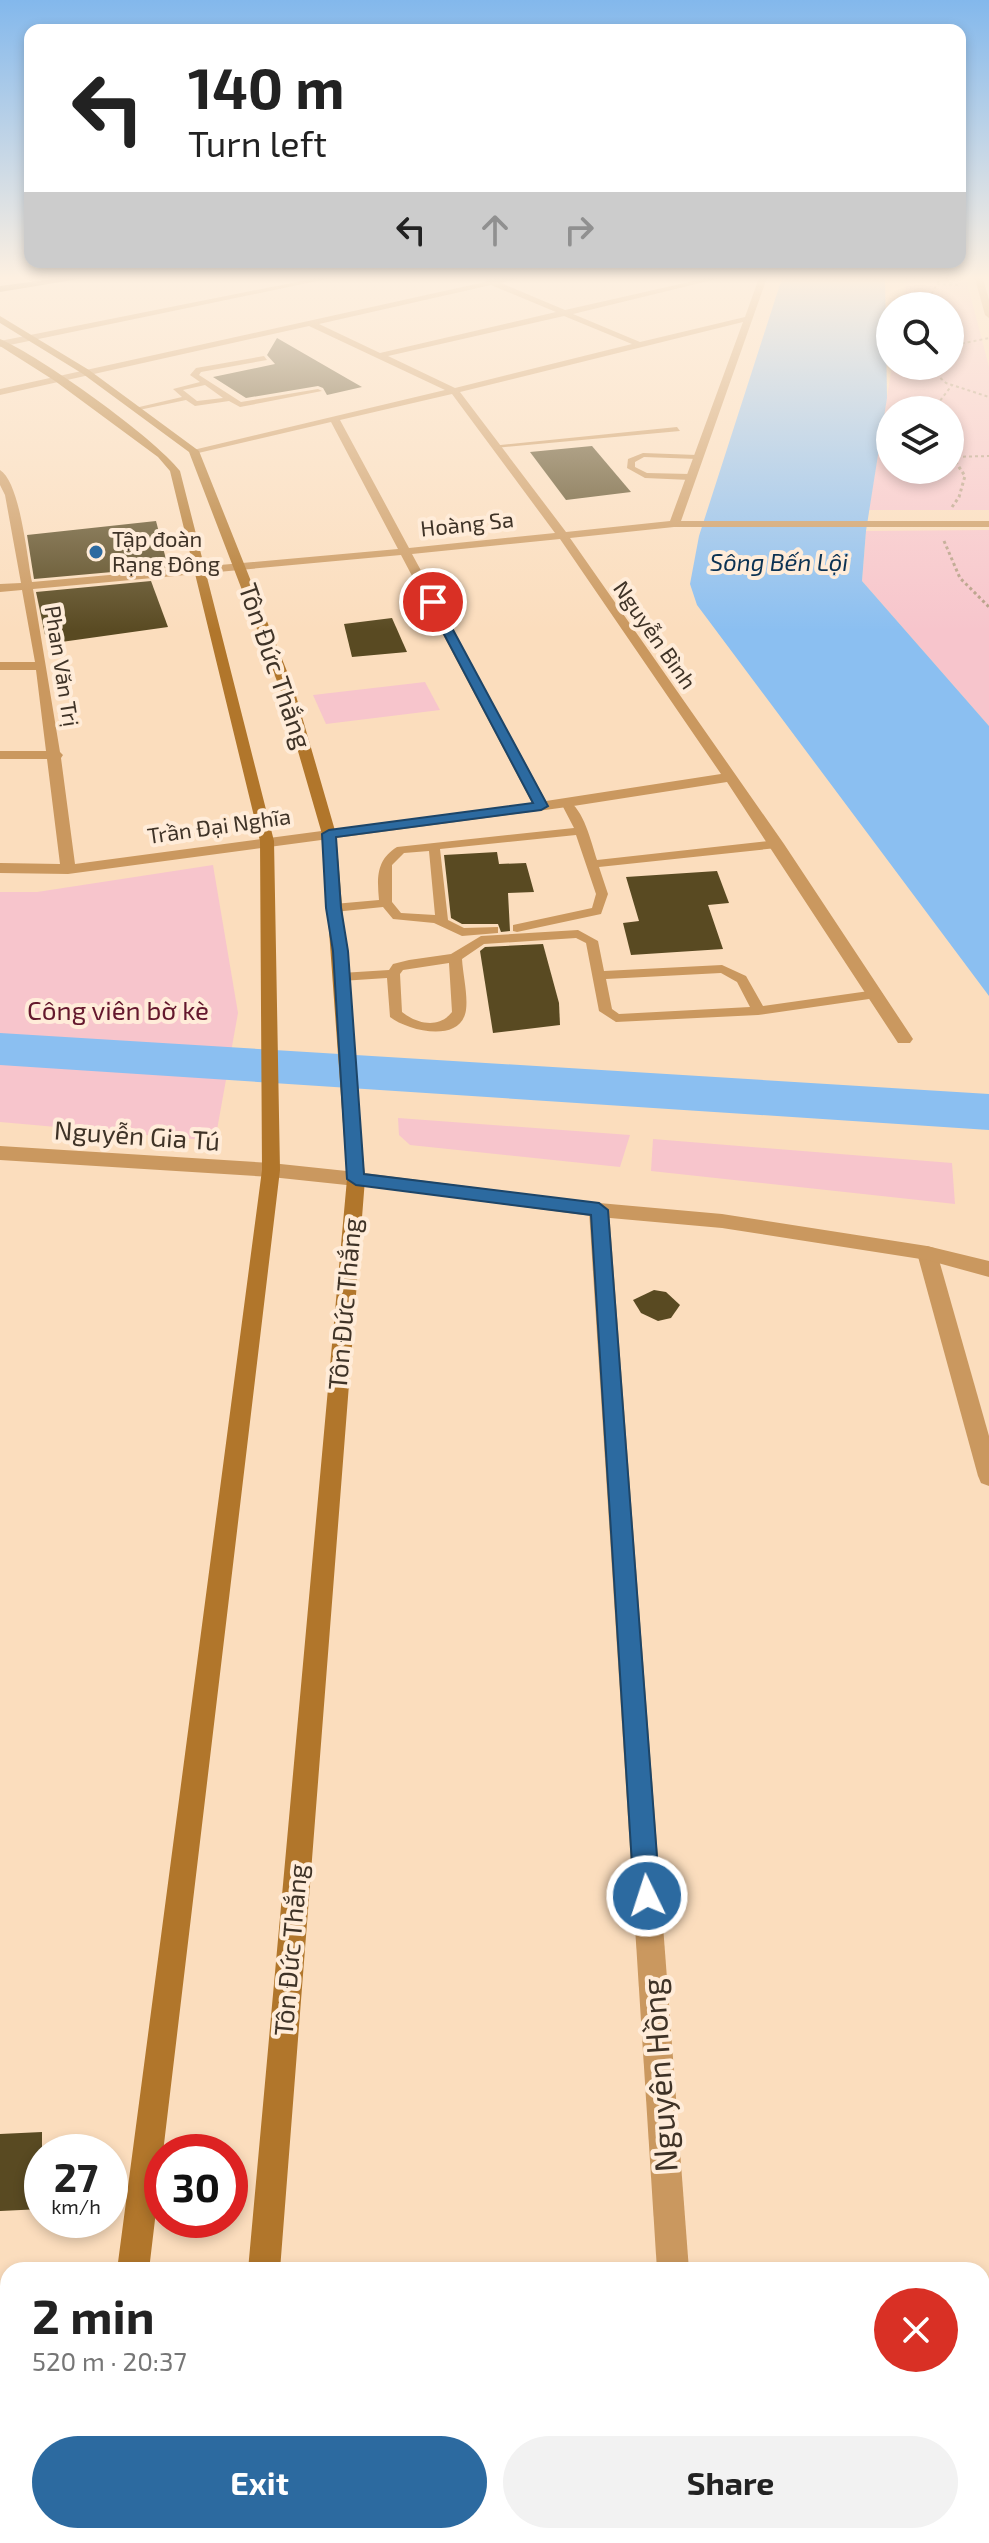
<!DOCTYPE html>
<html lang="en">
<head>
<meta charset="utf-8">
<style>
	body { margin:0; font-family:"Exo 2",sans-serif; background:#f2f2f2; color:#222; height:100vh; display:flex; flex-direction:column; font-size:30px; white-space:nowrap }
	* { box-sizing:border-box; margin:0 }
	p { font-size:26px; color:#767676 }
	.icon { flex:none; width:44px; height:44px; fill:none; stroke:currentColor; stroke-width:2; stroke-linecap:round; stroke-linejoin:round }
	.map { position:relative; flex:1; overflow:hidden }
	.details { position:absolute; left:0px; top:2262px; width:990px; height:282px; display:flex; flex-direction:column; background:#fff; border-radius:24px 24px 0 0; box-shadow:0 4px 12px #0003 }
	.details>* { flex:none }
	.guide { position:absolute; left:24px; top:24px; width:942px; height:244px; border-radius:16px; box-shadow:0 4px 12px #0003; background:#fff; color:#222; overflow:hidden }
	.tools { position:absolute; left:876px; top:292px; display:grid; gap:16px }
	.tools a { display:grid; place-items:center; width:88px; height:88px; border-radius:50%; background:#fff; box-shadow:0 4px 12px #0003; font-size:40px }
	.speed { position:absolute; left:24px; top:2134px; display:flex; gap:16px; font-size:40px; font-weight:700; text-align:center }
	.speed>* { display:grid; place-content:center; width:104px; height:104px; border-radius:50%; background:#fff; box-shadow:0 4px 12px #0003; line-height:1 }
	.speed small { font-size:20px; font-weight:400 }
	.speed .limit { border:12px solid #d22; background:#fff; color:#111 }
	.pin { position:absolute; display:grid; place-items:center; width:68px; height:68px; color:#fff; margin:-34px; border:4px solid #fff; border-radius:50%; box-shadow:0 2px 8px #0007 }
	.me { position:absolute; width:88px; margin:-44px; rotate:356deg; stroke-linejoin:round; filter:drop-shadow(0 0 6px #0008) }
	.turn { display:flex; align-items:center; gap:28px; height:168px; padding:0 32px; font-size:36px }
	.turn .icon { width:104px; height:104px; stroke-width:2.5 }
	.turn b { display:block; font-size:56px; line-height:68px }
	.lanes { display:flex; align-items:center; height:76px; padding:0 32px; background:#0003; justify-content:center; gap:40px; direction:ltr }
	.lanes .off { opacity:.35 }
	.round { display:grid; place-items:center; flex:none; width:84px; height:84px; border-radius:42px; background:#f2f2f2 }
	.head { display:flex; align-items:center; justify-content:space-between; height:136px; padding:0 32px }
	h1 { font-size:48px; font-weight:700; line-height:60px }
	.button { display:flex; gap:16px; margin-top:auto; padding:16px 32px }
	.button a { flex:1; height:92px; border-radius:48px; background:#2c6aa0; color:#fff; font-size:32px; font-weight:700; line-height:92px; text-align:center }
	.button a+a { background:#f2f2f2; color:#222 }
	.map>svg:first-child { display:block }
	.green { fill:#f7c5cc; fill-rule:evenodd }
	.water { fill:#8bbff1 }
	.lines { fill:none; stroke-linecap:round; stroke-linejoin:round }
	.river { fill:#8bbff1; fill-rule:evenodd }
	.building { fill:#594a22 }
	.path-far1 { stroke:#b59d85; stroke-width:2; stroke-dasharray:3 3; stroke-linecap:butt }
	.path { stroke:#b59d85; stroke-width:3; stroke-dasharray:3 3; stroke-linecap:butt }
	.service { fill:#ca985f; fill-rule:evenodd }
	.minor { fill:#ca985f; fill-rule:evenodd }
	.tertiary { fill:#ca985f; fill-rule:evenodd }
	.secondary { fill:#b1762b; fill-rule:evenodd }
	.trunk { fill:#88591c; fill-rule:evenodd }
	.route { fill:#2c6aa0; stroke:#1d4568; stroke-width:2 }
	.poi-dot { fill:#2c6aa0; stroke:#ffecd9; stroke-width:3 }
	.labels { text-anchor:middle; stroke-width:8; stroke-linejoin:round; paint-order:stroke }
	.far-street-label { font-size:22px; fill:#3f3327; stroke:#ffecd9 }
	.far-poi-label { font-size:22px; fill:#3f3327; stroke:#ffecd9; text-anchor:start }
	.far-water-label { font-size:24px; font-style:italic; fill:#0b3253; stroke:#ffecd9 }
	.street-label { font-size:26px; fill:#3f3327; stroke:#ffecd9 }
	.park-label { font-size:26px; fill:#64182d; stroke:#ffecd9 }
	.near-street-label { font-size:32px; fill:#3f3327; stroke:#ffecd9 }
</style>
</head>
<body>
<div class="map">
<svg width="989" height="2543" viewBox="0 0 989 2543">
	<rect width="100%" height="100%" fill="#fbddbd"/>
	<g class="green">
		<path d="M907 275H965L989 367V510H869L892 366H950V306H902ZM890 410H950V470H890Z"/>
		<polygon points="989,530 989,726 862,581 866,531"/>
		<polygon points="425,682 440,710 326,724 313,695"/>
		<polygon points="213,865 238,1013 215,1141 0,1122 0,892 37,892"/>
		<polygon points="398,1118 630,1135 620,1167 410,1145 399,1135"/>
		<polygon points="653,1139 952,1163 955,1204 651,1171"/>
	</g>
	<polygon class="water" points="783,275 885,275 887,398 866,531 862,581 989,726 989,996 697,605 690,584 699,536"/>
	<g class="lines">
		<polygon class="river" points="0,1033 989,1094 989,1130 0,1065"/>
	</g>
	<g class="building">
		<polygon points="277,338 348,379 362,387 327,395 323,388 318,386 246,398 213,377 275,364 267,355"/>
		<polygon points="592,446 631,492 566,500 530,452"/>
		<polygon points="156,521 168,567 34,579 27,535"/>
		<polygon points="151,581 168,627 47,644 36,592"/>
		<polygon points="392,618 407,652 352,657 344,624"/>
		<polygon points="497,852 499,864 526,863 534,892 508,893 510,931 501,932 498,924 462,924 451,918 444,855"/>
		<polygon points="717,871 729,903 708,905 723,949 631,955 623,923 639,921 626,877"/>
		<polygon points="543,944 559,1003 560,1025 493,1033 480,951 485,947"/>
		<polygon points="654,1290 666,1292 680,1305 671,1318 658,1321 641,1313 633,1300"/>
		<polygon points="42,2132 42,2209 0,2211 0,2134"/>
	</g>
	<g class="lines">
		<g class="path-far1">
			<polyline points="937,284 960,285"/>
			<polyline points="931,306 931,295 942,275"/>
			<polyline points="950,336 957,343"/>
			<polyline points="950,346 989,338"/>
			<polyline points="927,366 946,383 989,397"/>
			<polyline points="933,410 952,385"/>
			<polyline points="950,454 956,463"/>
			<polyline points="951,457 989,456"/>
		</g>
		<g class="path">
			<polyline points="952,507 959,497 965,476 955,461"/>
			<polyline points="944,541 960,578 989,607"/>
		</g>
		<g class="service">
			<path d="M264 356 267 360 201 372 199 375 241 402 318 389 322 391 240 407 229 401 195 406 186 400 139 410 135 408 182 397 173 389 200 382 190 375 196 368ZM205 385 223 398 197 401 183 390Z"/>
			<polygon points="677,427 680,431 495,448 491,446"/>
			<polygon points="643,453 697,455 701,457 697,459 644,457 635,462 635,467 647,473 690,474 694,477 690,480 645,478 627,468 628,459"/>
			<path d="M567 800C584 809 591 842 597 860L777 840 783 844 777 848 599 867 608 894 601 914 517 932 513 931V925L592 908 596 894 576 835 440 849 448 920 464 928 498 927V933L462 936 434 923 393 919 383 907 334 912 328 908 334 904 379 900C377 878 376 860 397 847L574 828 561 803ZM429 851 435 915 401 913 392 902V865L404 853Z"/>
			<path d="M578 930 598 941 604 971 722 965 746 976 763 1006 876 990 883 994 876 998 758 1015 616 1022 599 1011 586 943 576 938 484 944 462 959C463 975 468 995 466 1010 461 1044 408 1031 390 1017L387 978 341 981 334 977 341 973 389 970 393 964 409 960 451 954 481 936ZM449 963 452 1012C439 1029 417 1024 402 1012L400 974 403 970ZM721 973 737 982 750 1007 619 1014 612 1009 606 979Z"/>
		</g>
		<g class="minor">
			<polygon points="332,275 346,275 0,347 0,341"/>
			<path d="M518 275H531L501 283 565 310 720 275H733L573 314 640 342 745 317 760 275H768L681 521H989V527H674L570 538 784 844 913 1039 910 1043H898L727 782 567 807 68 874 0 873V863L60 864 47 759H0V751H46L36 670H0V662H35L22 590 0 592V584L21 583 5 495 0 485V470C20 482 27 557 32 582L398 549 331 422 194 454 189 451 445 390 309 326 0 395V389L485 282 488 279ZM491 285 556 312 380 353 319 324ZM564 316 632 344 455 388 388 356ZM743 322 670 521 566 532 460 392ZM452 394 555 533 409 548 340 420ZM560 539 721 774 546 801 412 554ZM401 555 532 803 75 864 61 758 63 755 60 752 33 589Z"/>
			<polygon points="974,275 982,275 989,300 989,318 985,315"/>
			<polygon points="0,1146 271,1163 356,1172 365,1179 356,1186 271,1177 0,1160"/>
			<polygon points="599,1203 609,1210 689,2270 657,2270 589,1210"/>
			<polygon points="927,1246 934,1248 937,1253 989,1436 989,1486 981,1483 978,1476 917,1253 920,1248"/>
			<rect x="674" y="2536" width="36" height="7"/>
		</g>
		<polygon class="tertiary" points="356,1172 599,1203 722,1214 927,1246 989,1261 989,1277 927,1260 722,1228 599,1217 349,1184 347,1179"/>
		<g class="secondary">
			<polygon points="0,316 89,370 199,451 294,689 336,834 365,1179 280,2270 248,2270 347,1179 322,834 280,689 189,452 83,374 0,323"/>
			<path d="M0 339C40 356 155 438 180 471L274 841 280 1170 149 2270H117L262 1170 260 841 170 471 158 457 55 381 0 346Z"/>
			<polygon points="82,2536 118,2536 117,2543 81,2543"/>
			<polygon points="224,2536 260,2536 259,2543 223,2543"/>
		</g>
		<polygon class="trunk" points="83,275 103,275 0,292 0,286"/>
	</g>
	<linearGradient id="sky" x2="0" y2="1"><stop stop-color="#83b8ec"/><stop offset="0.44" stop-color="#fdf0e1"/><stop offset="1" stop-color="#fdf0e1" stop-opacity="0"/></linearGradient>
	<rect width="989" height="631" fill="url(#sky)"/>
	<polygon class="route" points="433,598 438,602 548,806 541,810 336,837 341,908 348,951 364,1174 599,1203 608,1210 660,1896 656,1905 647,1908 638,1905 634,1896 591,1215 356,1185 347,1179 333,951 326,908 322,834 329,830 533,803 427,602"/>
	<circle class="poi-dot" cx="96" cy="552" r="8"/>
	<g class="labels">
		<g class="far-street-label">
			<text transform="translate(467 524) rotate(-6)" y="8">Hoàng Sa</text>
			<text transform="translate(655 635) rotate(55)" y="8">Nguyễn Bình</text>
			<text transform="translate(62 666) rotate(81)" y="8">Phan Văn Trị</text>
			<text transform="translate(219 826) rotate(-8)" y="8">Trần Đại Nghĩa</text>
		</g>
		<g class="far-poi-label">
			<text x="112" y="547">Tập đoàn<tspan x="112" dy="25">Rạng Đông</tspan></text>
		</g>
		<g class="far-water-label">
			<text x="779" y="571">Sông Bến Lội</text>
		</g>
		<g class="street-label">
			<text transform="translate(275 666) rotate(71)" y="9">Tôn Đức Thắng</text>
			<text transform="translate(137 1136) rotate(4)" y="9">Nguyễn Gia Tú</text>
			<text transform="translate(345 1304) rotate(-85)" y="9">Tôn Đức Thắng</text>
			<text transform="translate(291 1950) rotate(-85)" y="9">Tôn Đức Thắng</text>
		</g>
		<g class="park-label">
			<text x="118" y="1020">Công viên bờ kè</text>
		</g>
		<g class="near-street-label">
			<text transform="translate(660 2075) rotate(-94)" y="11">Nguyên Hồng</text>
		</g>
	</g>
</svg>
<div class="tools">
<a><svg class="icon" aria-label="search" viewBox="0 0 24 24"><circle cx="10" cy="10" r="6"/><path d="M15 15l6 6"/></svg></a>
<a><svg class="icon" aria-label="layers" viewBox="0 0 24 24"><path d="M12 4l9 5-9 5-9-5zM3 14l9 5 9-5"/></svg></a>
</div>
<div class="speed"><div>27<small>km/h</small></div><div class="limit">30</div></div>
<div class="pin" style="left:433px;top:602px;background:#d93025"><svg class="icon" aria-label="arrive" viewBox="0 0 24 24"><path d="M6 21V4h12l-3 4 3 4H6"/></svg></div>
<svg class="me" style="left:647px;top:1896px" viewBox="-20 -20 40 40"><circle r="17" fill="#2c6aa0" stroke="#fff" stroke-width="3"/><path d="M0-11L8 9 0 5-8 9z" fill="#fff"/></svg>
<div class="guide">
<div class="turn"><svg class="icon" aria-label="left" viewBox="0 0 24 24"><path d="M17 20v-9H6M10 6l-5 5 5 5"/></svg><div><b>140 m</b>Turn left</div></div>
<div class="lanes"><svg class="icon" aria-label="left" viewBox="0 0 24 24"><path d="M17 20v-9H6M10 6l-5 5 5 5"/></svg><svg class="icon off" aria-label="ahead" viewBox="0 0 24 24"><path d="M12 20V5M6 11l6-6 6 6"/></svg><svg class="icon off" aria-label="right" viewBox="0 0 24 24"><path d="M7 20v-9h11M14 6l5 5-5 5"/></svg></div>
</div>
<section class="details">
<div class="head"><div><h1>2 min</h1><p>520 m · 20:37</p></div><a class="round" style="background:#d93025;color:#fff"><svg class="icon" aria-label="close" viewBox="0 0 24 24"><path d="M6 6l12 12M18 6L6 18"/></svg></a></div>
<div class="button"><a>Exit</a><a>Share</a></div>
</section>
</div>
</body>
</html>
